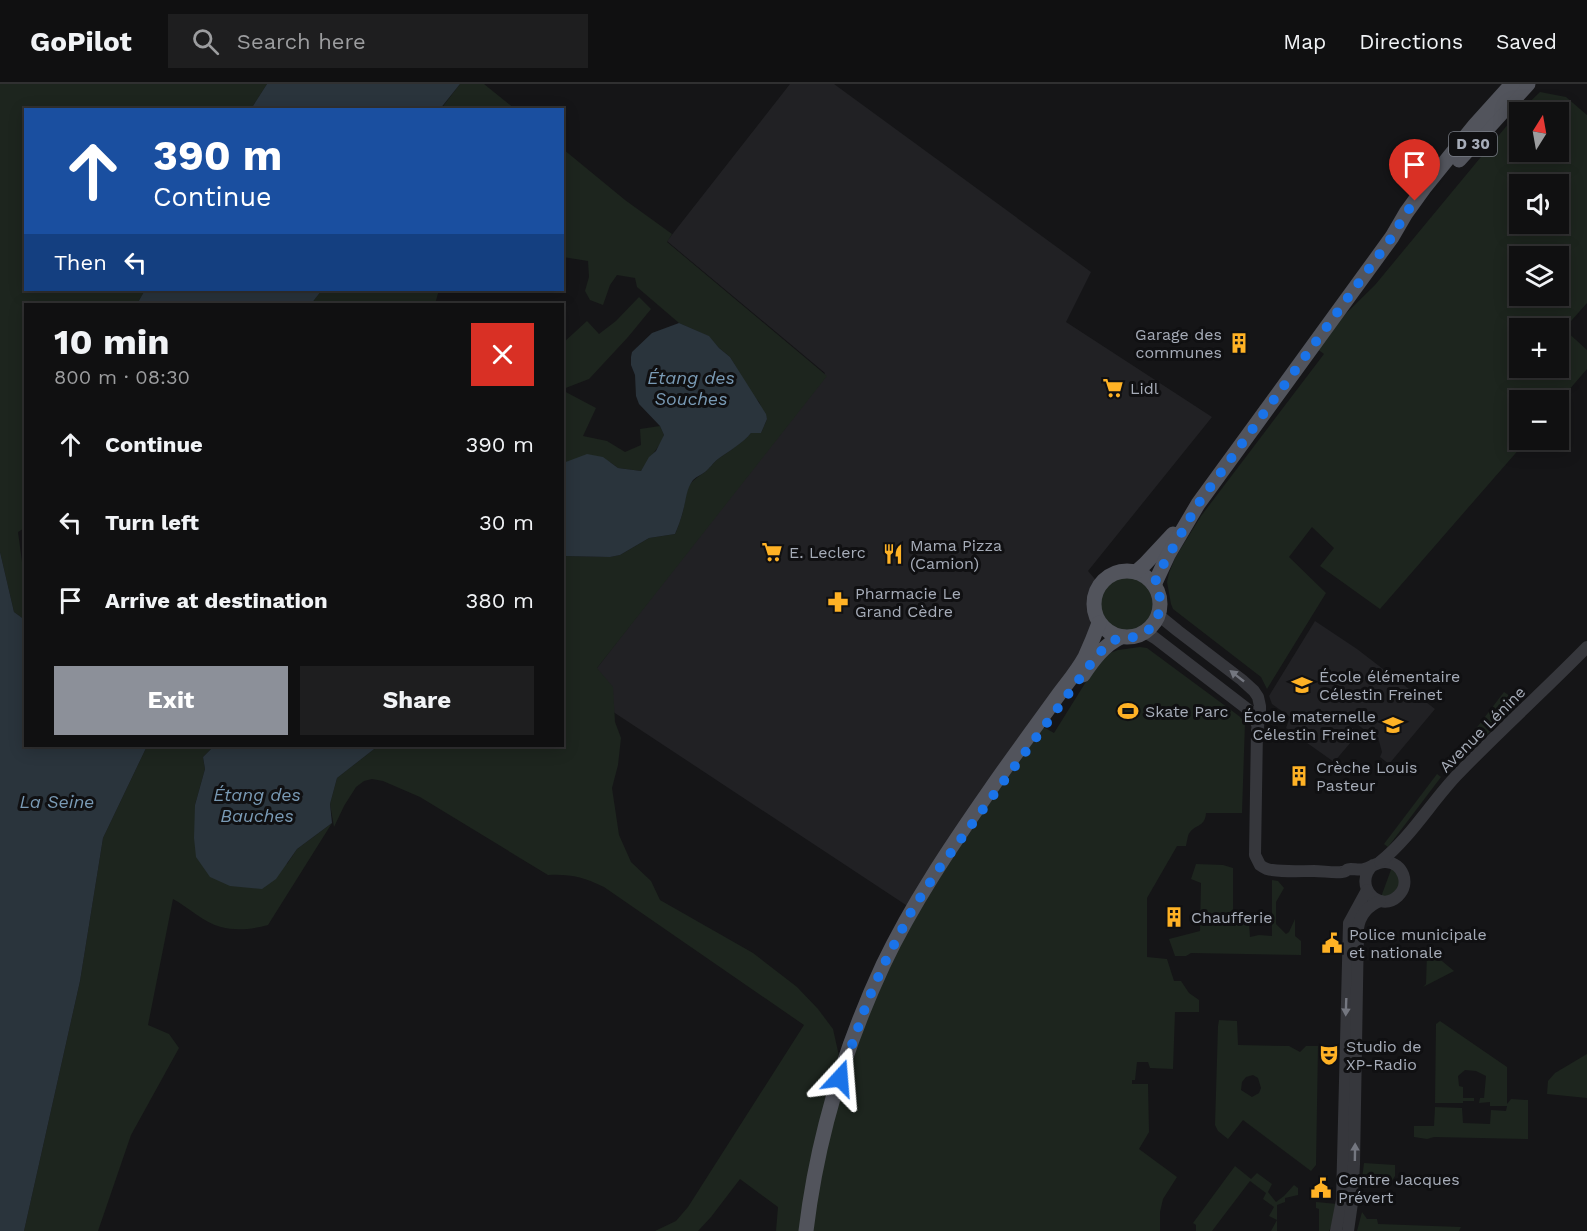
<!DOCTYPE html>
<html lang="en">
<head>
<meta charset="utf-8">
<style>
	body { margin:0; font-family:"Work Sans",sans-serif; background:#1e1e1f; color:#f1f3f6; height:100vh; display:flex; flex-direction:column; font-size:22px; white-space:nowrap }
	* { box-sizing:border-box; margin:0 }
	p { font-size:20px; color:#9c9d9f }
	.icon { flex:none; width:33px; height:33px; fill:none; stroke:currentColor; stroke-width:2; stroke-linecap:round; stroke-linejoin:round }
	.map { position:relative; flex:1; overflow:hidden }
	.details { position:absolute; left:24px; top:219px; width:540px; height:444px; display:flex; flex-direction:column; background:#101011; border-radius:0px; box-shadow:0 3px 15px #0003,0 0 0 2px #303031 }
	.details>* { flex:none }
	.top-card { position:absolute; left:24px; top:24px; width:540px; height:183px; border-radius:0px; box-shadow:0 3px 15px #0003,0 0 0 2px #303031; background:#1a4fa0; color:#fff; overflow:hidden }
	.needle { width:39px; rotate:11deg }
	.fabs { position:absolute; left:1509px; top:18px; display:grid; gap:12px }
	.fabs a { display:grid; place-items:center; width:60px; height:60px; border-radius:0px; background:#101011; box-shadow:0 3px 15px #0003,0 0 0 2px #303031; font-size:30px }
	.pin { position:absolute; display:grid; place-items:center; width:51px; height:51px; color:#fff; margin:-62px -26px; border-radius:50% 50% 50% 0; rotate:-45deg; box-shadow:0 0 6px #0007 }
	.pin .icon { rotate:45deg }
	.me { position:absolute; width:66px; margin:-33px; rotate:19deg; stroke-linejoin:round; filter:drop-shadow(0 0 4px #0008) }
	.turn { display:flex; align-items:center; gap:21px; height:126px; padding:0 30px; font-size:27px }
	.turn .icon { width:78px; height:78px; stroke-width:2.5 }
	.turn b { display:block; font-size:42px; line-height:51px }
	.then { display:flex; align-items:center; height:57px; padding:0 30px; background:#0003; gap:12px; font-size:22px }
	.round { display:grid; place-items:center; flex:none; width:63px; height:63px; border-radius:0px; background:#1e1e1f }
	.headline { display:flex; align-items:center; justify-content:space-between; height:102px; padding:0 30px }
	h1 { font-size:36px; font-weight:700; line-height:45px }
	.cta { display:flex; gap:12px; margin-top:auto; padding:12px 30px }
	.cta a { flex:1; height:69px; border-radius:0px; background:#8c9099; color:#fff; font-size:24px; font-weight:700; line-height:69px; text-align:center }
	.cta a+a { background:#1e1e1f; color:#f1f3f6 }
	ul { padding:0; list-style:none }
	li { display:flex; align-items:center; gap:18px; height:78px; padding:0 30px }
	li div { flex:1 }
	li b { display:block; font-size:22px }
	li em { font-style:normal }
	header { display:flex; align-items:center; gap:36px; box-sizing:border-box; height:84px; padding:0 30px; background:#101011; border-bottom:2px solid #303031 }
	header strong { font-size:28px }
	nav { display:flex; gap:33px; margin-inline-start:auto; font-size:21px }
	.search { width:420px; height:54px; background:#1e1e1f; display:flex; align-items:center; gap:15px; box-sizing:border-box; padding:0 21px; border-radius:0px; color:#9c9d9f; font-size:22px }
	.map>svg:first-child { display:block }
	.built { fill:#212124 }
	.green { fill:#1d251e; fill-rule:evenodd }
	.water { fill:#2a343c }
	.lines { fill:none; stroke-linecap:round; stroke-linejoin:round }
	.tertiary { stroke:#36373c; stroke-width:12 }
	.primary { stroke:#52545c; stroke-width:15 }
	.oneway { fill:#747780 }
	.route { stroke:#1a73e8; stroke-width:10; stroke-dasharray:0 18 }
	.labels { text-anchor:middle; stroke-width:6; stroke-linejoin:round; paint-order:stroke }
	.shield { fill:#101012; stroke:#797d86; stroke-width:1.5 }
	.shield-label { font-size:15px; font-weight:bold; fill:#a6acb8 }
	.poi-label { font-size:16px; fill:#a6acb8; stroke:#101012; text-anchor:start }
	.street-label { font-size:16px; fill:#a6acb8; stroke:#101012 }
	.water-label { font-size:18px; font-style:italic; fill:#7a9bb6; stroke:#101012 }
</style>
</head>
<body>
<header>
<strong>GoPilot</strong>
<div class="search"><svg class="icon" aria-label="search" viewBox="0 0 24 24"><circle cx="10" cy="10" r="6"/><path d="M15 15l6 6"/></svg>Search here</div>
<nav><a>Map</a><a>Directions</a><a>Saved</a></nav>
</header>
<div class="map">
<svg width="1587" height="1147" viewBox="0 0 1587 1147">
	<rect width="100%" height="100%" fill="#151517"/>
	<g class="built">
		<polygon points="790,0 834,0 1091,188 1066,238 1212,333 1088,487 1100,501 1094,518 1095,530 1099,539 915,827 580,606 825,289 667,157"/>
		<polygon points="1315,537 1357,565 1435,625 1389,680 1380,673 1382,668 1379,657 1340,627 1337,632 1356,647 1357,651 1334,678 1286,644 1290,633 1272,620 1269,612"/>
	</g>
	<g class="green">
		<polygon points="0,0 267,0 251,25 26,26 26,206 145,206 137,220 26,220 26,443 18,448 25,500 25,536 14,528 0,468"/>
		<polygon points="460,0 484,0 515,25 440,26"/>
		<path d="M1540 8 1566 13 1587 31V219L1564 245 1587 266V285L1562 314 1559 320 1558 316H1520V356H1527L1380 525 1320 482 1334 464 1312 443 1289 473 1326 509 1267 605 1261 593 1173 525 1171 520 1167 498 1169 489 1175 474 1201 432 1324 270 1313 262 1375 201 1514 33ZM1520 28H1558V68H1520ZM1520 100H1558V140H1520ZM1520 172H1558V212H1520ZM1520 244H1558V284H1520Z"/>
		<path d="M563 65 625 116 672 150 667 158 827 292 597 584 613 603 615 638 621 654 618 681 612 704 619 751 631 778 651 797 660 816 753 869 797 903 818 925 833 945 839 972 881 877 1038 640 1054 649 1102 572 1118 566 1140 563 1147 564 1239 632 1245 638 1242 729H1206C1205 745 1193 739 1188 752 1188 752 1186 762 1186 762H1177L1147 814V873L1167 875 1174 897H1181L1189 909 1199 916V928H1175L1173 985 1150 984 1148 978H1137L1135 996H1132V1000H1148L1149 1048 1139 1065 1177 1093 1163 1115 1160 1128V1147H776L778 1123 740 1095 711 1133 698 1147H655L676 1137 688 1123 804 941 604 803C583 793 571 790 548 791L420 713 383 697 372 695 364 697 356 703 344 722 334 743 330 720 337 694 378 662H562L563 472 610 473 620 471 649 454 675 450C678 443 681 435 683 427 685 420 685 411 688 404 692 396 698 393 705 388 709 385 713 379 718 375 729 367 742 359 751 349H761L767 335 759 318 753 311 730 273 719 264 708 252 679 239 637 203 635 194 617 191 610 201 603 221 590 216 585 207 589 193 588 177 563 173Z"/>
		<polygon points="322,206 439,206 435,220 311,220"/>
		<polygon points="639,213 651,225 628,253 589,295 563,305 563,259 587,237 599,250 616,237"/>
		<polygon points="562,306 596,324 583,352 607,357 625,368 641,361 640,345 660,342 664,351 662,357 641,387 618,384 610,378 570,378 563,379"/>
		<circle cx="1126" cy="520" r="27"/>
		<polygon points="1504,608 1520,619 1451,685 1449,680"/>
		<path d="M147 662H214L203 673 205 685 195 721 287 780 297 765 332 739 268 841C253 845 236 847 221 843 204 839 188 823 173 815L148 941 169 950 179 964 131 1051 98 1147H24L80 897 103 754Z"/>
		<polygon points="1437,690 1441,693 1388,763 1384,760"/>
		<polygon points="1196,780 1223,781 1233,784 1233,837 1249,839 1250,853 1259,851 1272,852 1272,796 1278,797 1284,804 1276,818 1276,840 1286,850 1289,848 1295,835 1295,852 1301,857 1301,871 1191,869 1186,872 1175,872 1169,855 1200,847 1201,799 1191,795"/>
		<polygon points="1392,783 1398,788 1400,801 1391,812 1381,813"/>
		<polygon points="1425,863 1454,887 1423,903 1426,900 1427,869"/>
		<path d="M1219 936 1237 937 1238 961 1289 962 1300 968 1306 962H1318L1316 1081 1311 1087 1243 1036 1228 1055 1218 1047 1215 1041 1218 942ZM1253 991 1258 994 1261 1004 1259 1009 1252 1013 1241 1006 1242 998 1246 993Z"/>
		<polygon points="1440,937 1507,983 1507,1020 1511,1015 1528,1016 1528,1055 1434,1053 1427,1055 1414,1053 1414,1042 1434,1042 1435,1023 1462,1024 1463,1039 1490,1040 1491,1026 1506,1027 1507,1022 1490,1022 1490,1018 1479,1019 1480,1014 1484,1014 1486,992 1476,987 1465,986 1458,992 1459,1002 1463,1003 1463,1014 1474,1014 1474,1017 1463,1017 1463,1019 1435,1019 1436,940"/>
		<polygon points="1587,970 1587,1014 1547,1010 1548,997 1555,989"/>
		<polygon points="1364,1079 1395,1081 1395,1092 1390,1100 1373,1102 1362,1095"/>
		<polygon points="1235,1082 1251,1095 1257,1089 1272,1100 1268,1108 1276,1118 1284,1112 1294,1101 1298,1104 1298,1111 1285,1114 1285,1118 1277,1121 1277,1147 1271,1147 1277,1136 1269,1132 1274,1123 1263,1115 1266,1109 1250,1097 1212,1147 1196,1147 1196,1141 1193,1139"/>
		<polygon points="1316,1118 1337,1120 1333,1140 1329,1147 1319,1147 1319,1125 1316,1124"/>
		<polygon points="1362,1128 1367,1135 1377,1135 1378,1140 1461,1143 1459,1147 1357,1147"/>
	</g>
	<g class="water">
		<polygon points="267,0 460,0 440,25 251,25"/>
		<polygon points="145,206 322,206 311,220 137,220"/>
		<path d="M679 239 709 252 719 264 730 273 766 330 767 335 761 349H751C743 359 729 367 718 375 713 379 709 385 705 388 701 391 697 392 693 396 686 405 686 417 683 427 681 435 678 443 675 450L649 454 620 471 610 473 563 472V379L587 370 603 373 618 384 641 387 649 373 656 367 664 351 660 342 639 320 636 312 635 291 631 281V273L632 268 652 249Z"/>
		<polygon points="0,468 14,528 25,536 26,662 147,662 103,754 80,897 24,1147 0,1147"/>
		<polygon points="214,662 378,662 337,694 330,720 332,739 297,765 276,795 262,805 230,802 210,793 196,773 194,754 195,721 205,685 203,673"/>
	</g>
	<g class="lines">
		<g class="tertiary">
			<path d="M1159 530 1162 534 1178 547 1242 596 1254 607 1258 613 1260 622V633L1257 646 1255 771 1260 781C1264 784 1267 786 1272 786 1286 788 1300 787 1314 787 1323 787 1333 789 1342 788 1350 787 1342 786 1351 785 1355 785 1360 786 1364 785 1372 783 1378 777 1386 778 1403 779 1411 800 1398 812 1379 830 1352 801 1373 781"/>
			<polyline points="1145,548 1155,554 1246,624 1251,628 1258,642"/>
			<path d="M1380 778C1410 754 1430 720 1456 692 1498 648 1544 607 1587 563"/>
			<polyline points="1336,1147 1342,1116 1349,839 1367,806"/>
			<path d="M1348 1147 1352 1119 1354 1080 1358 844C1360 831 1368 822 1380 817"/>
		</g>
		<g class="primary">
			<polyline points="1459,76 1528,0"/>
			<circle cx="1127" cy="520" r="33"/>
			<polyline points="1136,488 1145,480 1173,450"/>
			<polyline points="1154,501 1168,471 1198,420 1392,153 1406,129 1424,104 1475,41 1512,0"/>
			<path d="M1083 591C1093 576 1104 561 1121 553"/>
			<path d="M806 1147C817 1055 844 965 883 881 912 820 951 762 990 706 1012 674 1036 642 1059 610 1068 598 1078 586 1085 573 1090 562 1095 550 1099 539"/>
		</g>
	</g>
	<defs><path id="oneway-solid" d="M-6-.8H1V-3.2L6.5 0L1 3.2V.8H-6Z" transform="scale(1.5)"/></defs>
	<g class="oneway">
		<use href="#oneway-solid" transform="translate(1237 592) rotate(-142)"/>
		<use href="#oneway-solid" transform="translate(1346 923) rotate(92)"/>
		<use href="#oneway-solid" transform="translate(1355 1068) rotate(-89)"/>
	</g>
	<g class="lines">
		<path class="route" d="M840 994 868 916 884 880 911 828 938 786 1089 582C1097 573 1104 561 1115 556 1122 552 1127 554 1134 553 1151 550 1162 532 1160 514 1159 510 1156 505 1154 501L1158 490 1198 420 1392 153 1406 129 1415 117"/>
	</g>
	<defs>
		<g id="building-bare" transform="scale(1.62)"><path d="M-4-6H4V6H1V3H-1V6H-4ZM-2.5-4.3h1.7v1.8h-1.7ZM.8-4.3h1.7v1.8H.8ZM-2.5-1h1.7V.8h-1.7ZM.8-1h1.7V.8H.8Z" fill="#ffb225" stroke="#101012" stroke-width="2.5" paint-order="stroke"/></g>
		<g id="supermarket-bare" transform="scale(1.62)"><path d="M-6-5.5h2.5l.6 2H6L4.5 2H-2.5L-4.4-4H-6ZM-1.5 3.2a1.3 1.3 0 1 0 .1 0ZM3 3.2a1.3 1.3 0 1 0 .1 0Z" fill="#ffb225" stroke="#101012" stroke-width="2.5" paint-order="stroke"/></g>
		<g id="restaurant-bare" transform="scale(1.62)"><path d="M-5-6h1v4h1v-4h1v4h1v-4h1v5L-1.5 .5V6h-2V.5L-5-1ZM5-6V6H3V1.5H1.5Q1.5-4 5-6Z" fill="#ffb225" stroke="#101012" stroke-width="2.5" paint-order="stroke"/></g>
		<g id="pharmacy-bare" transform="scale(1.62)"><path d="M-2-6h4v4h4v4h-4v4h-4v-4h-4v-4h4Z" fill="#ffb225" stroke="#101012" stroke-width="2.5" paint-order="stroke"/></g>
		<g id="school-bare" transform="scale(1.62)"><path d="M0-5L7-2L0 1L-7-2ZM-4 1L0 2.5L4 1V4Q0 6-4 4Z" fill="#ffb225" stroke="#101012" stroke-width="2.5" paint-order="stroke"/></g>
		<g id="stadium-bare" transform="scale(1.62)"><path d="M0-5a6.5 5 0 1 0 0 10a6.5 5 0 1 0 0-10ZM-3.5-1.8h7v3.6h-7Z" fill="#ffb225" stroke="#101012" stroke-width="2.5" paint-order="stroke"/></g>
		<g id="civic-bare" transform="scale(1.62)"><path d="M-.6-6.5H3V-4.5H.6V-3L4-1V1h2V6H-6V1h2V-1L-.6-3ZM-1.2 2.5V6h2.4V2.5Z" fill="#ffb225" stroke="#101012" stroke-width="2.5" paint-order="stroke"/></g>
		<g id="theatre-bare" transform="scale(1.62)"><path d="M-5-5.5Q0-4 5-5.5V0Q5 5 0 6Q-5 5-5 0ZM-3.3-2.5H-1v1.5H-3.3ZM1-2.5H3.3v1.5H1ZM-2.8 1Q0 5.5 2.8 1Z" fill="#ffb225" stroke="#101012" stroke-width="2.5" paint-order="stroke"/></g>
	</defs>
	<g fill-rule="evenodd">
		<use href="#building-bare" x="1239" y="259"/>
		<use href="#supermarket-bare" x="1113" y="304"/>
		<use href="#supermarket-bare" x="772" y="468"/>
		<use href="#restaurant-bare" x="893" y="470"/>
		<use href="#pharmacy-bare" x="838" y="518"/>
		<use href="#school-bare" x="1302" y="601"/>
		<use href="#stadium-bare" x="1128" y="627"/>
		<use href="#school-bare" x="1393" y="641"/>
		<use href="#building-bare" x="1299" y="692"/>
		<use href="#building-bare" x="1174" y="833"/>
		<use href="#civic-bare" x="1332" y="859"/>
		<use href="#theatre-bare" x="1329" y="971"/>
		<use href="#civic-bare" x="1321" y="1104"/>
	</g>
	<g class="labels">
		<rect class="shield" x="1449" y="48" width="48" height="24" rx="4.5"/>
		<g class="shield-label">
			<text x="1473" y="65">D 30</text>
		</g>
		<g class="poi-label">
			<text x="1222" y="256" text-anchor="end">Garage des<tspan x="1222" dy="18">communes</tspan></text>
			<text x="1130" y="310">Lidl</text>
			<text x="910" y="467">Mama Pizza<tspan x="910" dy="18">(Camion)</tspan></text>
			<text x="789" y="474">E. Leclerc</text>
			<text x="855" y="515">Pharmacie Le<tspan x="855" dy="18">Grand Cèdre</tspan></text>
			<text x="1319" y="598">École élémentaire<tspan x="1319" dy="18">Célestin Freinet</tspan></text>
			<text x="1145" y="633">Skate Parc</text>
			<text x="1376" y="638" text-anchor="end">École maternelle<tspan x="1376" dy="18">Célestin Freinet</tspan></text>
			<text x="1316" y="689">Crèche Louis<tspan x="1316" dy="18">Pasteur</tspan></text>
			<text x="1191" y="839">Chaufferie</text>
			<text x="1349" y="856">Police municipale<tspan x="1349" dy="18">et nationale</tspan></text>
			<text x="1346" y="968">Studio de<tspan x="1346" dy="18">XP-Radio</tspan></text>
			<text x="1338" y="1101">Centre Jacques<tspan x="1338" dy="18">Prévert</tspan></text>
		</g>
		<g class="street-label">
			<text transform="translate(1482 645) rotate(-45)" y="6">Avenue Lénine</text>
		</g>
		<g class="water-label">
			<text x="691" y="300">Étang des<tspan x="691" dy="21">Souches</tspan></text>
			<text x="257" y="717">Étang des<tspan x="257" dy="21">Bauches</tspan></text>
			<text x="57" y="724">La Seine</text>
		</g>
	</g>
</svg>
<div class="fabs">
<a><svg class="needle" viewBox="-14 -14 28 28"><path d="M0-13l5 13h-10z" fill="#e53935"/><path d="M0 13l5-13h-10z" fill="#9c9d9f"/></svg></a>
<a><svg class="icon" aria-label="sound" viewBox="0 0 24 24"><path d="M4 9h4l5-4v14l-5-4H4zM17 9q2 3 0 6"/></svg></a>
<a><svg class="icon" aria-label="layers" viewBox="0 0 24 24"><path d="M12 4l9 5-9 5-9-5zM3 14l9 5 9-5"/></svg></a>
<a>+</a>
<a>−</a>
</div>
<div class="pin" style="left:1415px;top:117px;background:#d93025"><svg class="icon" aria-label="arrive" viewBox="0 0 24 24"><path d="M6 21V4h12l-3 4 3 4H6"/></svg></div>
<svg class="me" style="left:840px;top:994px" viewBox="-20 -20 40 40"><path d="M0-17L14 15 0 8-14 15z" fill="#1a73e8" stroke="#fff" stroke-width="4"/></svg>
<div class="top-card">
<div class="turn"><svg class="icon" aria-label="ahead" viewBox="0 0 24 24"><path d="M12 20V5M6 11l6-6 6 6"/></svg><div><b>390 m</b>Continue</div></div>
<div class="then">Then<svg class="icon" aria-label="left" viewBox="0 0 24 24"><path d="M17 20v-9H6M10 6l-5 5 5 5"/></svg></div>
</div>
<section class="details">
<div class="headline"><div><h1>10 min</h1><p>800 m · 08:30</p></div><a class="round" style="background:#d93025;color:#fff"><svg class="icon" aria-label="close" viewBox="0 0 24 24"><path d="M6 6l12 12M18 6L6 18"/></svg></a></div>
<ul>
<li><svg class="icon" aria-label="ahead" viewBox="0 0 24 24"><path d="M12 20V5M6 11l6-6 6 6"/></svg><div><b>Continue</b></div><em>390 m</em></li>
<li><svg class="icon" aria-label="left" viewBox="0 0 24 24"><path d="M17 20v-9H6M10 6l-5 5 5 5"/></svg><div><b>Turn left</b></div><em>30 m</em></li>
<li><svg class="icon" aria-label="arrive" viewBox="0 0 24 24"><path d="M6 21V4h12l-3 4 3 4H6"/></svg><div><b>Arrive at destination</b></div><em>380 m</em></li>
</ul>
<div class="cta"><a>Exit</a><a>Share</a></div>
</section>
</div>
</body>
</html>
